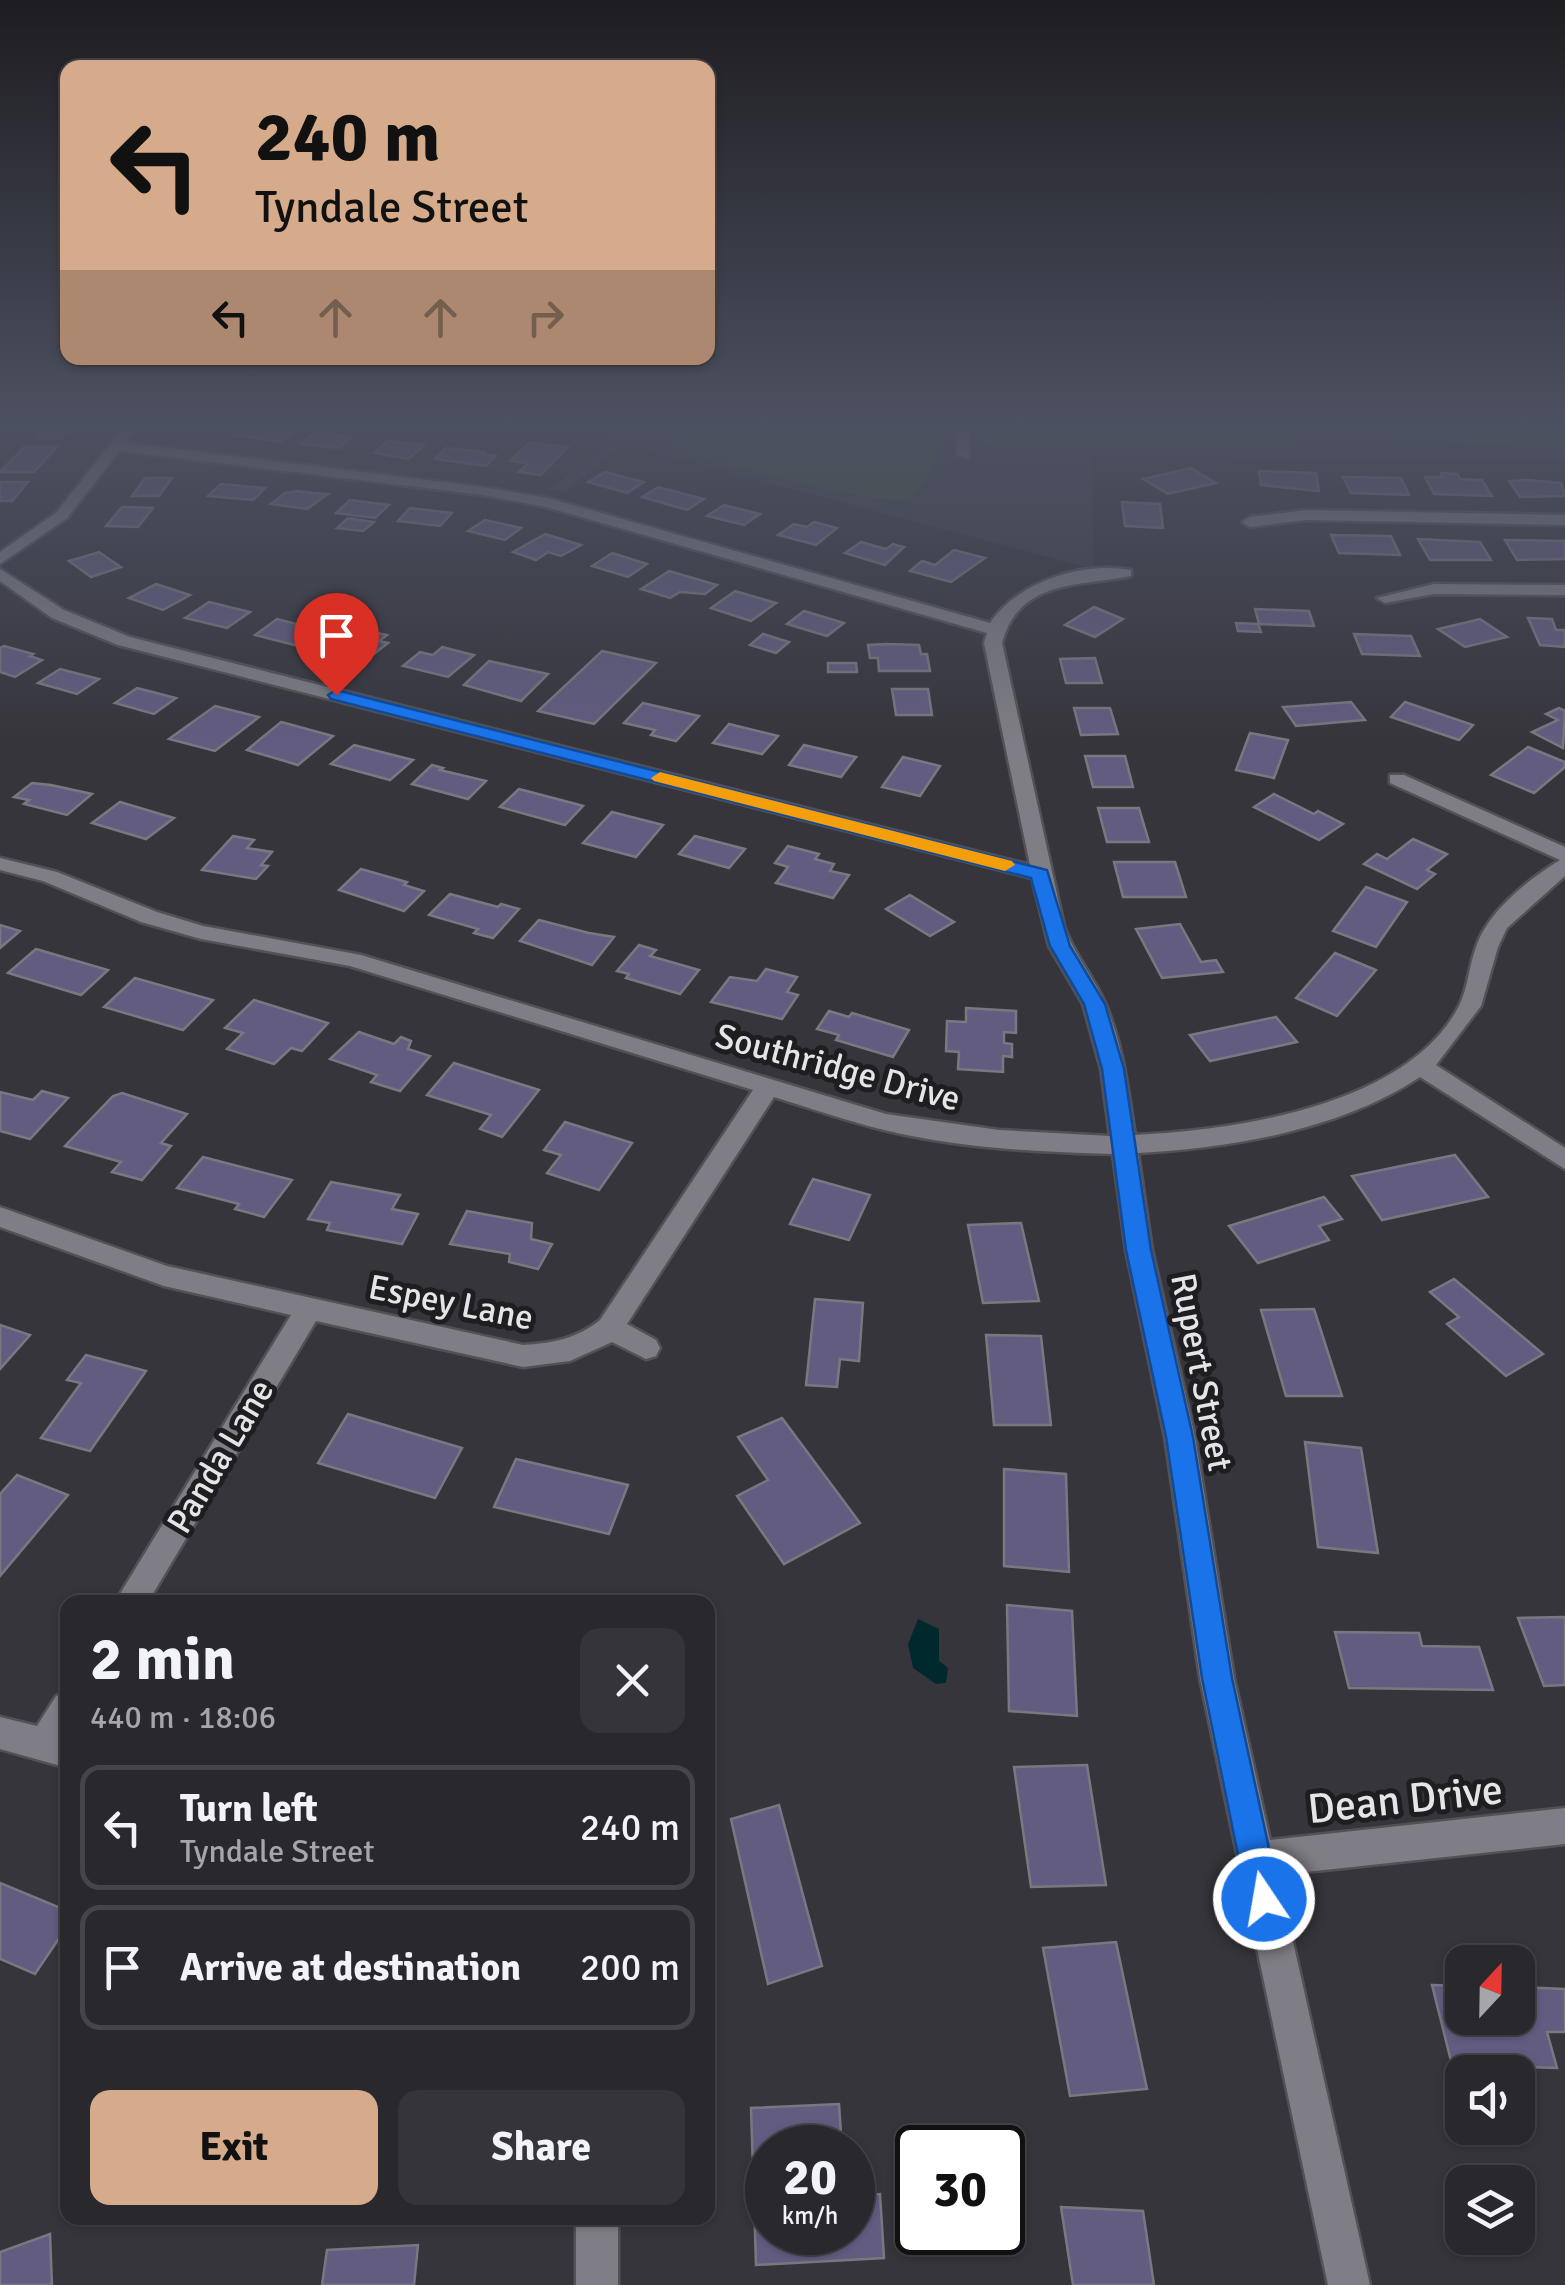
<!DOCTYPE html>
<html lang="en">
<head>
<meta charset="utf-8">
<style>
	body { margin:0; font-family:Signika,sans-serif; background:#343439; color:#f1f3f6; height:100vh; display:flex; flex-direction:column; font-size:38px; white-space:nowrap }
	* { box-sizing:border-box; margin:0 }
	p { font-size:32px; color:#a5a6aa }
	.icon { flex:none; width:55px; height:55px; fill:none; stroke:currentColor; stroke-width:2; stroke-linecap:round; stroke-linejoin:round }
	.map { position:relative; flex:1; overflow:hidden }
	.details { position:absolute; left:60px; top:1595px; width:655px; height:630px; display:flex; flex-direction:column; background:#28282d; border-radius:20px; box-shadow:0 2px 8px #0004,0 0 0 2px #444449 }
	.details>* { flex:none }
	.guide { position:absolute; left:60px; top:60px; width:655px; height:305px; border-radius:20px; box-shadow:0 2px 8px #0004,0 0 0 2px #444449; background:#d6ab8b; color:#111; overflow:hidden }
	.needle { width:65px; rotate:22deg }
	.fabs { position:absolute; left:1445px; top:1945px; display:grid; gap:20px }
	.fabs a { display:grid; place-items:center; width:90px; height:90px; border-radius:20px; background:#28282d; box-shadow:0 2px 8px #0004,0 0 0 2px #444449; font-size:50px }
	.speed { position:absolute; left:745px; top:2125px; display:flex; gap:20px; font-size:50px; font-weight:700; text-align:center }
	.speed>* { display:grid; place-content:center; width:130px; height:130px; border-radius:50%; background:#28282d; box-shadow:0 2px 8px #0004,0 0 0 2px #444449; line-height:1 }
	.speed small { font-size:25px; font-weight:400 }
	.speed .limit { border:5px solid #111; border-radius:15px; background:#fff; color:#111 }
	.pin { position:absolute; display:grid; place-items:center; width:85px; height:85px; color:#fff; margin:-102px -42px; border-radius:50% 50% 50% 0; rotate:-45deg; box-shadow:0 0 10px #0007 }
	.pin .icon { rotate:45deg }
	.me { position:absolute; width:110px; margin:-55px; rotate:348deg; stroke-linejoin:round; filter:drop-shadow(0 0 8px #0008) }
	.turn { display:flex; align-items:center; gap:35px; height:210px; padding:0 30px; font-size:45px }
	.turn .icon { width:130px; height:130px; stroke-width:2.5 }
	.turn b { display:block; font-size:70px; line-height:85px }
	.lanes { display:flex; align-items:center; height:95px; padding:0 30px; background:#0003; justify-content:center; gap:50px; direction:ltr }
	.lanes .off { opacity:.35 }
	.round { display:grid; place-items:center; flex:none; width:105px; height:105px; border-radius:20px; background:#343439 }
	.overview { display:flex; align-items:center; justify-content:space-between; height:170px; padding:0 30px }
	h1 { font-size:60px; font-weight:700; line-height:75px }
	.action { display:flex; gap:20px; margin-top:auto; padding:20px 30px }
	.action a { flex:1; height:115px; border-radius:20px; background:#d6ab8b; color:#111; font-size:40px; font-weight:700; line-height:115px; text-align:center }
	.action a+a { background:#343439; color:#f1f3f6 }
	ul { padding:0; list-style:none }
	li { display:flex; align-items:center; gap:30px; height:125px; margin:0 20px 15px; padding:0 10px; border:5px solid #444449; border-radius:20px }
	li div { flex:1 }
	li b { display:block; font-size:38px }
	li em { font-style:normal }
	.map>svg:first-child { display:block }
	.built { fill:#403e4b }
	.green { fill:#3c5638 }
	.water { fill:#00292d }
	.building { fill:#625c80; stroke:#797880; stroke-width:2.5 }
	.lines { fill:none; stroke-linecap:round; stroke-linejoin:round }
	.street-casing { stroke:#525156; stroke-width:5 }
	.street { fill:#7f7e86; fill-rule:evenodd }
	.route { fill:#1a73e8; stroke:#114b97; stroke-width:2.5 }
	.slow { fill:#f59e0b }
	.labels { text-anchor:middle; stroke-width:10; stroke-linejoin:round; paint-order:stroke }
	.street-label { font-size:35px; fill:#e5e4e9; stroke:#1e1d20 }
	.near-street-label { font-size:42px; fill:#e5e4e9; stroke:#1e1d20 }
</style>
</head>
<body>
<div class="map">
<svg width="1565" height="2285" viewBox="0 0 1565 2285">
	<rect width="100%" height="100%" fill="#36353c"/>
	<polygon class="built" points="606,425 1565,425 1565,462 1092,456 1093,569 641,449 621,446 564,492 550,489 608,446 600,444"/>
	<g class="green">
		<path d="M704 425H945C940 450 934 486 908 498 884 509 702 458 666 449Z"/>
		<polygon points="973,425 1289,425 1300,449 999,449 980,442"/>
		<polygon points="1323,425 1565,425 1565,450 1324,433"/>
	</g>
	<polygon class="water" points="918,1619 939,1629 939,1661 948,1668 946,1683 936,1684 913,1668 908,1644"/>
	<g class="building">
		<polygon points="48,425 73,425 61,438 36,438"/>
		<polygon points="246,425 301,425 282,442 234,435"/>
		<polygon points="315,432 352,437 339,448 301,444"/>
		<polygon points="388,441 425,445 408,459 374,453"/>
		<polygon points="529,443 568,447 541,475 519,472 528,463 510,461"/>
		<polygon points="24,447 57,447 34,472 0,472"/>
		<polygon points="446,448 484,452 482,454 496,456 486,466 435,459"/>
		<polygon points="1191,468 1216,483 1168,494 1143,479"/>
		<polygon points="1259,471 1316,473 1319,491 1261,485"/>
		<polygon points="605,472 644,482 627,493 588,482"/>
		<polygon points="1441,473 1457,474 1460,479 1482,480 1492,496 1434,494 1425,477 1443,477"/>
		<polygon points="1343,477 1401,478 1409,495 1351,493"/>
		<polygon points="145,478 172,478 159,496 132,496"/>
		<polygon points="1527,480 1561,483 1565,496 1520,497 1509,481"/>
		<polygon points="0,482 28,482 12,501 0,501"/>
		<polygon points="221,484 265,488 253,500 208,496"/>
		<polygon points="658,487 704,499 687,510 642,497"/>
		<polygon points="297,491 313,493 328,494 307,509 271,504 285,493"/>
		<polygon points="350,500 389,505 375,518 336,513"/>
		<polygon points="1122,502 1160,504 1163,528 1125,526"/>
		<polygon points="724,505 760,514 744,525 707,516"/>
		<polygon points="122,507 153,508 138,527 106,526"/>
		<polygon points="410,508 452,513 440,526 398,521"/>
		<polygon points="348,518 374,522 363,531 337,528"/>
		<polygon points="485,520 521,528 505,540 468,531"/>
		<polygon points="814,522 837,528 816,545 778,535 794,524 807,527"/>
		<polygon points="545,534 581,545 561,556 548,552 536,560 513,552"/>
		<polygon points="1331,535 1391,536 1400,555 1339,553"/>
		<polygon points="1418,539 1480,542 1491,560 1430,560"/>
		<polygon points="1505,540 1565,541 1565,559 1517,560"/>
		<polygon points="861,542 886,549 893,544 904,547 885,565 845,553"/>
		<polygon points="954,550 985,558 951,582 910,571 922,561 935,565"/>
		<polygon points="99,552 121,567 91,577 69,561"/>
		<polygon points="612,553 647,564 628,577 592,566"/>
		<polygon points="669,571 717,585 705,594 680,592 670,598 641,589"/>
		<polygon points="156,584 190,595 163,610 129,598"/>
		<polygon points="735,591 776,603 751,621 711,608"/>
		<polygon points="209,602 250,612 227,628 185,618"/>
		<polygon points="1094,607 1123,619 1095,637 1065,625"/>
		<polygon points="1255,609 1309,611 1314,626 1258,624 1261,632 1238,631 1236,623 1259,624"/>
		<polygon points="804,611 844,623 827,636 787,624"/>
		<polygon points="1528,618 1552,619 1556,630 1565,630 1565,647 1540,645"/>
		<polygon points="277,619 296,624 302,620 318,624 314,627 321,629 298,646 255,635"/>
		<polygon points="1480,619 1507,637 1465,647 1438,629"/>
		<polygon points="365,630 387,635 379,641 388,643 369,658 327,648 345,634 357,637"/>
		<polygon points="763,634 789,642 776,653 750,645"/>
		<polygon points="1354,634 1411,636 1420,656 1362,654"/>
		<polygon points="886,644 919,645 921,654 927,654 930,671 879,671 878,658 870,658 868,645"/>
		<polygon points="4,646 33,654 30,656 42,660 15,677 0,672 0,648"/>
		<polygon points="442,647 474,655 448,677 403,666 420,652 433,655"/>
		<polygon points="602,651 656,663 594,724 538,711"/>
		<polygon points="1095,658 1102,683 1066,683 1060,659"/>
		<polygon points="489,661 548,674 521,701 464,685"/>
		<polygon points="828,663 856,663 857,672 828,672"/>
		<polygon points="60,669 99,679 77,694 38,683"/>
		<polygon points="137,688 176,698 154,714 115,703"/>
		<polygon points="892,689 928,689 932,715 896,715"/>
		<polygon points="1351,702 1365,720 1296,726 1283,707"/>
		<polygon points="1405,702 1473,725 1459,740 1391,717"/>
		<polygon points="643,703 699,716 676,741 651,735 655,730 624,723"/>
		<polygon points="215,706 259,717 215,751 169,739"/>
		<polygon points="1074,708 1110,708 1118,734 1081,735"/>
		<polygon points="1559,708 1565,711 1563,748 1532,732 1558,720 1546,714"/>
		<polygon points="281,722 296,726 333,736 298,765 247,750"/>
		<polygon points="729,724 778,736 762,754 713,743"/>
		<polygon points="1250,733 1288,740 1274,778 1236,770"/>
		<polygon points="354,745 409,759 413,760 390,780 331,764"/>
		<polygon points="804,745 856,757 841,777 789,765"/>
		<polygon points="1528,747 1565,762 1565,767 1534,793 1491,775"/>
		<polygon points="1085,756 1125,756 1133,787 1093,787"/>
		<polygon points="903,757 940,766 920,796 882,787"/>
		<polygon points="432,765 443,768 440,770 486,781 468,799 412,784"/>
		<polygon points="32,783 51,785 92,794 67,815 24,804 29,800 14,797"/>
		<polygon points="519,789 576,804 583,806 565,825 500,807"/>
		<polygon points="1274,794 1314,814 1318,811 1343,824 1319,840 1254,807"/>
		<polygon points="120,802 174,818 146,839 92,823"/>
		<polygon points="1098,808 1139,808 1149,842 1107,842"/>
		<polygon points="612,812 663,825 636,857 583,843"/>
		<polygon points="233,836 254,840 247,848 272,852 261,865 268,866 256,879 202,870"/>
		<polygon points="695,836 745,849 729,868 679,854"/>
		<polygon points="1413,839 1447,854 1427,870 1435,874 1417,889 1364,864 1377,854 1387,859"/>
		<polygon points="788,846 819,854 815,859 834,864 830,871 849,875 833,898 776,883 788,867 775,863"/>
		<polygon points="1114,862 1175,862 1186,897 1123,897"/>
		<polygon points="361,869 407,882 404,885 424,891 404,911 339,890"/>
		<polygon points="1366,887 1407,902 1376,947 1333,931"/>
		<polygon points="450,894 498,907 501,904 519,909 493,938 474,933 478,929 429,915"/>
		<polygon points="910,895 954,922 930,936 886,909"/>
		<polygon points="539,920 589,933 614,937 592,965 520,941"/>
		<polygon points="1180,924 1201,962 1216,960 1223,972 1162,978 1136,929"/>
		<polygon points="0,925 20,931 0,948"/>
		<polygon points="639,945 656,950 650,956 699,970 680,994 626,978 629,974 617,971"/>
		<polygon points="36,949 108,970 81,995 8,973"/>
		<polygon points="1335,953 1376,970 1337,1016 1296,998"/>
		<polygon points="766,969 797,977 787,992 798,995 782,1019 711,1002 730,977 757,981"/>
		<polygon points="135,978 213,1000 183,1030 104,1007"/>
		<polygon points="254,1000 328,1023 302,1051 291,1048 274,1064 227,1049 243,1033 225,1028"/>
		<polygon points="966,1008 1016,1011 1016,1033 1004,1032 1004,1043 1012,1044 1012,1057 1003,1056 1003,1072 958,1069 959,1052 946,1051 947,1021 966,1022"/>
		<polygon points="829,1011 849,1017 852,1013 909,1030 893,1057 836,1040 839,1035 817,1029"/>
		<polygon points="1276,1017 1297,1042 1210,1061 1190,1035"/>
		<polygon points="359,1032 394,1044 401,1037 411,1041 408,1049 430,1056 400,1091 371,1082 377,1075 330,1059"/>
		<polygon points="454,1063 539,1090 502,1137 480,1129 491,1115 427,1095"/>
		<polygon points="42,1091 68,1098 30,1139 0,1131 0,1092 33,1100"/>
		<polygon points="122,1093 187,1114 161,1143 171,1146 142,1180 112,1172 121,1162 65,1146 113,1096"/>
		<polygon points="565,1122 632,1143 599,1190 547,1173 561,1155 544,1150"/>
		<polygon points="1455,1155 1488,1197 1382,1220 1352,1176"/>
		<polygon points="203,1157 292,1180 264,1217 235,1209 239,1204 177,1188"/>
		<polygon points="813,1179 870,1195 849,1240 790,1224"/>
		<polygon points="331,1182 400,1195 392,1209 418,1214 402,1244 327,1230 330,1223 308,1219"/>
		<polygon points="1324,1197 1342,1219 1319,1226 1329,1240 1258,1263 1229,1226"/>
		<polygon points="467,1211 532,1223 531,1239 552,1244 538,1269 509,1262 510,1254 450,1244"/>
		<polygon points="1021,1223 1039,1301 983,1303 968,1225"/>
		<polygon points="1454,1279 1543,1354 1506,1376 1447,1324 1459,1317 1430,1292"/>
		<polygon points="815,1299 863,1303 859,1361 840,1359 837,1387 806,1385"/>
		<polygon points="1314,1309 1342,1396 1286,1396 1261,1310"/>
		<polygon points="0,1325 30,1335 0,1369"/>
		<polygon points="986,1335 1041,1336 1051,1425 994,1425"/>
		<polygon points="86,1355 146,1371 90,1451 41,1438 81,1383 67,1380"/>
		<polygon points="348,1414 462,1448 435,1498 318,1463"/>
		<polygon points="782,1418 860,1523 784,1564 737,1496 768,1480 738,1437"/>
		<polygon points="1305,1442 1361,1448 1378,1553 1318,1547"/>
		<polygon points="516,1459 628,1485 609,1534 494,1507"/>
		<polygon points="1004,1469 1066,1474 1069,1572 1004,1566"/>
		<polygon points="17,1475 68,1495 0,1576 0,1494"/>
		<polygon points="1007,1605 1072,1611 1077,1716 1009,1711"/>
		<polygon points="1565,1617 1565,1685 1544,1686 1518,1618"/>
		<polygon points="1335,1632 1419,1633 1422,1646 1479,1647 1493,1690 1349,1688"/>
		<polygon points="1087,1765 1106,1885 1031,1887 1014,1767"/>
		<polygon points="779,1805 822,1966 768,1984 731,1819"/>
		<polygon points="0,1883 68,1911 68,1925 35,1974 0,1959"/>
		<polygon points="1116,1942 1147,2089 1070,2096 1043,1948"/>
		<polygon points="1432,1985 1462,1986 1462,2018 1518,2018 1518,1987 1565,1989 1565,2032 1547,2032 1557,2068 1452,2065"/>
		<polygon points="839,2104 842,2148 768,2148 768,2232 852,2232 852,2196 880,2194 884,2258 756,2265 751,2108"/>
		<polygon points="1061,2207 1143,2211 1154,2285 1073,2285"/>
		<polygon points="50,2234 52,2285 0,2285 0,2252"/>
		<polygon points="418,2245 414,2285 322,2285 327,2250"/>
	</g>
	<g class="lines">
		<g class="street-casing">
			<g id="street">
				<path d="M125 425H139L125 443 483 487 548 498 990 623C1018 582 1081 561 1131 570V576C1078 587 1019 579 1002 643L1064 926C1074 954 1093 976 1105 1003 1123 1044 1128 1091 1135 1135 1236 1130 1407 1106 1459 1006 1468 988 1469 966 1476 947 1488 911 1529 879 1560 860L1390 783V775H1404L1565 847V876L1507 928 1498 947 1481 1006 1436 1065 1565 1148V1169L1420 1077C1340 1130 1231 1148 1138 1153L1152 1250 1195 1437 1234 1678 1270 1840 1565 1808V1844L1278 1875 1370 2285H1328L1200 1678 1165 1437 1126 1250 1113 1154C1036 1152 958 1148 884 1130 847 1121 810 1108 774 1097L627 1324 656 1340 660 1348 656 1356 646 1359 612 1342 570 1361 523 1367 316 1321 148 1602H115L291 1315 164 1286 0 1227V1207L167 1266 523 1345C553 1343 576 1339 600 1320L753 1090 350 966 201 939 141 922 43 881 0 870V858L57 872 157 912 203 926 361 955 886 1114 999 1130 1110 1136 1101 1069 1083 1004 1049 946 1032 878 118 645 52 618 0 581V569L64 610 130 637 1030 865 984 643 987 633 546 507 483 495 119 451 67 518 0 564V552L57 512Z"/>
				<polygon points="956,425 970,425 969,458 957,455"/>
				<polygon points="1306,510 1565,515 1565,525 1306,520 1250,527 1242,522 1250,517"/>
				<polygon points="1434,584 1565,585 1565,595 1434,594 1385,603 1377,598"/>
				<polygon points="68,1691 68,1768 0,1749 0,1717 37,1726 56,1696"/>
				<rect x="576" y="2218" width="42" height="67"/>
			</g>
		</g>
		<use href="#street" class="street"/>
	</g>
	<linearGradient id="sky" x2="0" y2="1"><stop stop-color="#1e1d21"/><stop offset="0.57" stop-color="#4c5161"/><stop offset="1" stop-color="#4c5161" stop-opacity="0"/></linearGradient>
	<rect width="1565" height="745" fill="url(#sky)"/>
	<polygon class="route" points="336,690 1047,870 1070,946 1105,1004 1124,1069 1151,1250 1193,1437 1232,1678 1280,1899 1276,1911 1264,1915 1252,1911 1247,1899 1202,1678 1166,1437 1126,1250 1102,1069 1084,1004 1050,946 1031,878 331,699 328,695"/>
	<polygon class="slow" points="660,772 1012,861 1015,865 1005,871 654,781 651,778"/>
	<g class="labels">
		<g class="street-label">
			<text transform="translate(838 1067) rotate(15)" y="12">Southridge Drive</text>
			<text transform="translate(451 1302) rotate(11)" y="12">Espey Lane</text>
			<text transform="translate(1202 1372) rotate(79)" y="12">Rupert Street</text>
			<text transform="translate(220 1456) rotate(-59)" y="12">Panda Lane</text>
		</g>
		<g class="near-street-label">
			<text transform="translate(1405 1798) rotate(-6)" y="15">Dean Drive</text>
		</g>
	</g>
</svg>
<div class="fabs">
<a><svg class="needle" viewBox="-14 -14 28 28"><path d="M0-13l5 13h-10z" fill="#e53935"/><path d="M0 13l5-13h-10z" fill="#a5a6aa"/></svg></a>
<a><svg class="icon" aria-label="sound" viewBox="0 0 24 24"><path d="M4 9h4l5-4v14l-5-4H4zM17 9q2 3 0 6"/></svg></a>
<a><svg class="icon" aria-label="layers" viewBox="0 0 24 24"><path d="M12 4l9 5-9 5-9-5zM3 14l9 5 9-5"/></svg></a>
</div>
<div class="speed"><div>20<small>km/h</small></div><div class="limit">30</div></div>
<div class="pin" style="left:336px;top:695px;background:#d93025"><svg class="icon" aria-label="arrive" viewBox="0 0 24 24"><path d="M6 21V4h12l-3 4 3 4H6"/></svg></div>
<svg class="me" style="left:1264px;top:1899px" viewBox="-20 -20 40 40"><circle r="17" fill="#1a73e8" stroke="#fff" stroke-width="3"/><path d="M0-11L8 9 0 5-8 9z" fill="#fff"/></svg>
<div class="guide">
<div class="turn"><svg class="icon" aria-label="left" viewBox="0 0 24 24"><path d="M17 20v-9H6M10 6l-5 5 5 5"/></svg><div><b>240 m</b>Tyndale Street</div></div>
<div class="lanes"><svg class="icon" aria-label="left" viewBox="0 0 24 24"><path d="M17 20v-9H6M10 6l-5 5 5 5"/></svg><svg class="icon off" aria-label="ahead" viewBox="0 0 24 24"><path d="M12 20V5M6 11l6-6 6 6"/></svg><svg class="icon off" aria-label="ahead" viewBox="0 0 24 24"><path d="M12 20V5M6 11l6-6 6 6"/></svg><svg class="icon off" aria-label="right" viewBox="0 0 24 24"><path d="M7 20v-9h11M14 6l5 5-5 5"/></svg></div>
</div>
<section class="details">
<div class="overview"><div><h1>2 min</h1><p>440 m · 18:06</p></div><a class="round"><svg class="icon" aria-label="close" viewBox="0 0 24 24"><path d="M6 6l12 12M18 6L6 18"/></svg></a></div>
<ul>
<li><svg class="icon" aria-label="left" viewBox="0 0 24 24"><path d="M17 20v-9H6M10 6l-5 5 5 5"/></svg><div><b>Turn left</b><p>Tyndale Street</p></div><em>240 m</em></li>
<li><svg class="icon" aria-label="arrive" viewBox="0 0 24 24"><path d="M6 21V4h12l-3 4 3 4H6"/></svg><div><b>Arrive at destination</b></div><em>200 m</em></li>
</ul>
<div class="action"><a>Exit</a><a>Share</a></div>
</section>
</div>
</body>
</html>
